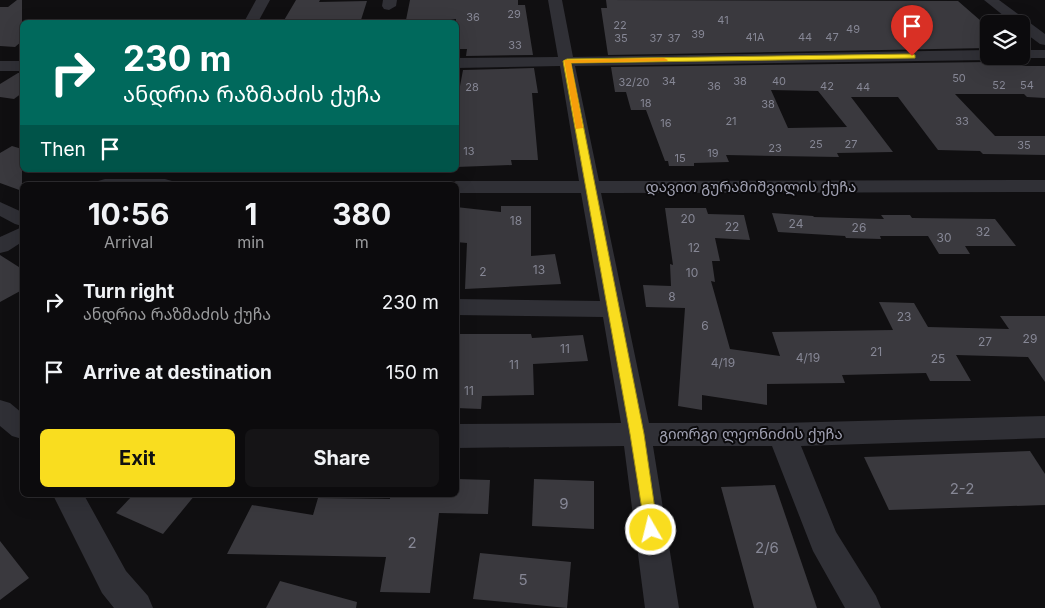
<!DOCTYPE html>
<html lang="en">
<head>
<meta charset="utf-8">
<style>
	body { margin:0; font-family:Inter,"Noto Sans Georgian",sans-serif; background:#151416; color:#f1f3f6; height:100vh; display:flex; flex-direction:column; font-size:19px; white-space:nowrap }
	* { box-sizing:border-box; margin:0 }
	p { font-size:16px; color:#9a9b9d }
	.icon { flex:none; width:28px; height:28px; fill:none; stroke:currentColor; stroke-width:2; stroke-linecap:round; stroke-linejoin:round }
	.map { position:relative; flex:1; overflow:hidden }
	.sheet { position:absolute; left:20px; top:182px; width:439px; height:315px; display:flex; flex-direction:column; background:#0c0b0d; border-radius:8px; box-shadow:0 5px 20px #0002,0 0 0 1px #2c2b2e }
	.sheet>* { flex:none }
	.top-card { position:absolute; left:20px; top:20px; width:439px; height:152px; border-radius:8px; box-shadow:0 5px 20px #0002,0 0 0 1px #2c2b2e; background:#00695c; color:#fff; overflow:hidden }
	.fabs { position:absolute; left:980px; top:15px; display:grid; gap:10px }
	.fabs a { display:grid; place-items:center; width:50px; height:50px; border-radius:8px; background:#0c0b0d; box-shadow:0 5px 20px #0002,0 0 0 1px #2c2b2e; font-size:25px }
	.pin { position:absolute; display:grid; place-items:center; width:42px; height:42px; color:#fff; margin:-51px -21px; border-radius:50% 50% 50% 0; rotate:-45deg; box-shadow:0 0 5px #0007 }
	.pin .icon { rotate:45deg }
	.me { position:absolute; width:55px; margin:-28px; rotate:352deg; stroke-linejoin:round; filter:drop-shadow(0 0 4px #0008) }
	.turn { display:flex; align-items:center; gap:18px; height:105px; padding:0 20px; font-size:22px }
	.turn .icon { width:65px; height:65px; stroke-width:2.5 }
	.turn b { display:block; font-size:35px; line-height:42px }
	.then { display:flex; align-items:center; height:48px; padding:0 20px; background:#0003; gap:10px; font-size:19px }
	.eta { display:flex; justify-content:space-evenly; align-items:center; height:85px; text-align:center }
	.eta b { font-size:30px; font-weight:700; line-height:35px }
	.cta { display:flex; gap:10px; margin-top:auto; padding:10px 20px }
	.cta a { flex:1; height:58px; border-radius:8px; background:#f9dd1f; color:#111; font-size:20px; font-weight:700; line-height:58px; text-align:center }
	.cta a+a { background:#151416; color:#f1f3f6 }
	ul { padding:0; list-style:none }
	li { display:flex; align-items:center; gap:15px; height:70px; padding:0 20px }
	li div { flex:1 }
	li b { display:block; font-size:19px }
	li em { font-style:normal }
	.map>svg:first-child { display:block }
	.building { fill:#3a393e; fill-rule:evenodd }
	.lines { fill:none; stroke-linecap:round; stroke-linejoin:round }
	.minor { fill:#303036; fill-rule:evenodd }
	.route { fill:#f9dd1f; stroke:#a29014 }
	.slow { fill:#f59e0b }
	.labels { text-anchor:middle; stroke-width:4; stroke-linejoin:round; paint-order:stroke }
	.far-number-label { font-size:11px; fill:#868795 }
	.number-label { font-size:12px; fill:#868795 }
	.street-label { font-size:15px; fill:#a0a1b2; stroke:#0b0a0c }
	.near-number-label { font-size:15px; fill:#868795 }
</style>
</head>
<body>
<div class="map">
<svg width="1045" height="608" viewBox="0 0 1045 608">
	<rect width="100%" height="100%" fill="#100f11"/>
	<g class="building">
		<polygon points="17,0 22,0 22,41 15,47 0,46 0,7 8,7"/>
		<polygon points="296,0 320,0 319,2 367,1 361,20 347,21 346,22 283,22"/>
		<polygon points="410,0 518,0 518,5 525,5 533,55 466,56 467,49 456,49 456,19 406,20"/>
		<polygon points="606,0 958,1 989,28 989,48 608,55 601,8 607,8"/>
		<path d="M995 59 1004 66H1045V98L1027 97 1024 94H955L995 136H1045V155L983 154 980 151 938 150 898 97H851L893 152 837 153 839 157 726 155 729 162 694 163V166H669L668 161H665L646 110H631L626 92H615L611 67 989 62ZM771 90 818 91 847 127 788 128Z"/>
		<polygon points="534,68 538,93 532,93 538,160 511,160 512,165 456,167 456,86 460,86 463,70"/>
		<polygon points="18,73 22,73 22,93 14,99 0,97 0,84"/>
		<polygon points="12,146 22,149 22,191 0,183 0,153"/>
		<polygon points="501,206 531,206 531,256 555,254 561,284 465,289 467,243 456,242 456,207 501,212"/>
		<polygon points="665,208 706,208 708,214 744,215 750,240 715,238 720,261 712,261 715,282 711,281 730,349 780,356 772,332 893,330 879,302 914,303 928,327 1009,329 1000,316 1045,316 1045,382 1028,357 956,355 971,381 930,381 926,373 842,375 845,383 767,384 767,405 702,395 702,410 678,406 685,308 646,307 643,285 671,286 670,264 673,265"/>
		<polygon points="772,213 813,216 814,217 884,219 881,215 910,215 912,218 995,219 1016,246 965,246 970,254 939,254 928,236 880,236 881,239 846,238 845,236 778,232"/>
		<polygon points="0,255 22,269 22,290 0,302"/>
		<polygon points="456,334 531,334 532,338 583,335 588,361 533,364 534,395 482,396 481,409 456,408"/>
		<polygon points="1030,451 1045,474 1045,505 889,510 864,457"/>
		<polygon points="457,479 490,480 488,514 439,513 430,593 380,592 386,557 227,554 252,505 313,515 318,498 390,499 390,495 456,495"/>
		<polygon points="534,479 594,481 594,529 532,526"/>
		<polygon points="775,485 817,608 754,608 721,487"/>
		<polygon points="133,495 195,495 163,534 116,513"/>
		<polygon points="0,541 29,578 0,600"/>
		<polygon points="480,553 571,562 567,608 473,599"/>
		<polygon points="280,581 357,602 356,608 266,608"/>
	</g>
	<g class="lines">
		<g class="minor">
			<polygon points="256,0 270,0 258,22 244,22"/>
			<polygon points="383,0 397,0 396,6 389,10 384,9 382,6"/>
			<polygon points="548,0 562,0 573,57 989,50 989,56 996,56 989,60 575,66 599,181 1045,180 1045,192 601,193 649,423 782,423 1045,416 1045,438 801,446 836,532 876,596 881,608 845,608 813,551 772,446 653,446 679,608 645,608 624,446 456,448 456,424 621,423 603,317 456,315 456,299 600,301 581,193 456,193 456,185 448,185 456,181 579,181 560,66 456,68 456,58 558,57"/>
			<polygon points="984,0 999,0 1045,34 1045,45 1040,44 1021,30 1021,24 1014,24"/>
			<polygon points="1021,50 1045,50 1045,58 1016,58 1014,56 1021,56"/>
			<rect x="0" y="61" width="22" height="10"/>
			<polygon points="105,179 165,179 172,181 175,185 95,185 98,181"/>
			<polygon points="0,202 22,212 22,226 15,224 0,216"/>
			<polygon points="22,227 22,242 8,251 0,253 0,237"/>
			<polygon points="0,400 10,403 22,413 22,439 12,436 0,426"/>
			<polygon points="53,495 84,495 126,571 148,596 153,608 114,608 102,593"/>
		</g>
	</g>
	<polygon class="route" points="912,54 915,55 915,58 571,63 644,434 658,530 656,535 651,537 646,535 630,434 563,61 567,59"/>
	<polygon class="slow" points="664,58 668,60 667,61 571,63 583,128 576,129 564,60"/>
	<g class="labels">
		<g class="far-number-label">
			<text x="514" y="18">29</text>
			<text x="473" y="21">36</text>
			<text x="723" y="24">41</text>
			<text x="620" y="29">22</text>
			<text x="853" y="33">49</text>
			<text x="698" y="38">39</text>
			<text x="755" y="41">41A</text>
			<text x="805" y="41">44</text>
			<text x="832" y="41">47</text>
			<text x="621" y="42">35</text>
			<text x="656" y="42">37</text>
			<text x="674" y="42">37</text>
			<text x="515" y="49">33</text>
			<text x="959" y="82">50</text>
			<text x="669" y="85">34</text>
			<text x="740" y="85">38</text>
			<text x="779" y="85">40</text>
			<text x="634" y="86">32/20</text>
			<text x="999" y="89">52</text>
			<text x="1027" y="89">54</text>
			<text x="714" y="90">36</text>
			<text x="827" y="90">42</text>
			<text x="472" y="91">28</text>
			<text x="863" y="91">44</text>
			<text x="646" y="107">18</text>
			<text x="768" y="108">38</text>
			<text x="731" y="125">21</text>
			<text x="962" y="125">33</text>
			<text x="666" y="127">16</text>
			<text x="816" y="148">25</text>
			<text x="851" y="148">27</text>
			<text x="1024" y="149">35</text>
			<text x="775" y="152">23</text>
			<text x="469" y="155">13</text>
			<text x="713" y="157">19</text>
			<text x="680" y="162">15</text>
		</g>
		<g class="number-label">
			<text x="688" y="223">20</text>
			<text x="516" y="225">18</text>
			<text x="796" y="228">24</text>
			<text x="732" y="231">22</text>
			<text x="859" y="232">26</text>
			<text x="983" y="236">32</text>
			<text x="944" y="242">30</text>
			<text x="694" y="252">12</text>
			<text x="539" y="274">13</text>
			<text x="483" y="276">2</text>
			<text x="692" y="277">10</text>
			<text x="672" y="301">8</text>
			<text x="904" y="321">23</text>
			<text x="705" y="330">6</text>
			<text x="1030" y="343">29</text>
			<text x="985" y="346">27</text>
			<text x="565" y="353">11</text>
			<text x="876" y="356">21</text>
			<text x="808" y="362">4/19</text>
			<text x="938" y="363">25</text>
			<text x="723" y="367">4/19</text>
			<text x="514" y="369">11</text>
			<text x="469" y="395">11</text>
		</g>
		<g class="street-label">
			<text x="751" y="192">დავით გურამიშვილის ქუჩა</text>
			<text x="751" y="439">გიორგი ლეონიძის ქუჩა</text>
		</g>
		<g class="near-number-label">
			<text x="962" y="494">2-2</text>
			<text x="564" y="509">9</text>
			<text x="412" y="548">2</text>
			<text x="767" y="553">2/6</text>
			<text x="523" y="585">5</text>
		</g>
	</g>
</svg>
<div class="fabs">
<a><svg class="icon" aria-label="layers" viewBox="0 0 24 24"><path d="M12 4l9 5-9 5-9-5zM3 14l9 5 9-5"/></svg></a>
</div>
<div class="pin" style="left:912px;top:56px;background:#d93025"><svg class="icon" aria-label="arrive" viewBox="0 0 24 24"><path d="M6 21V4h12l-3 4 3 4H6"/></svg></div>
<svg class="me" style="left:651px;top:530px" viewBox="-20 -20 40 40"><circle r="17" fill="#f9dd1f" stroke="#fff" stroke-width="3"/><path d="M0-11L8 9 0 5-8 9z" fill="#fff"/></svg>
<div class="top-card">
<div class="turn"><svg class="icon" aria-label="right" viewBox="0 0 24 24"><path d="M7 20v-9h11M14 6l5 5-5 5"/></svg><div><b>230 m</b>ანდრია რაზმაძის ქუჩა</div></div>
<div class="then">Then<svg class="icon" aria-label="arrive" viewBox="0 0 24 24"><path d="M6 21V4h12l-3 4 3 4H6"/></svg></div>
</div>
<section class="sheet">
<div class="eta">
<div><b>10:56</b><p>Arrival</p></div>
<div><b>1</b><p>min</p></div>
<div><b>380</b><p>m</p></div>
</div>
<ul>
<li><svg class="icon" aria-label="right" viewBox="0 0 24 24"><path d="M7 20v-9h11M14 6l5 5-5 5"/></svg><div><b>Turn right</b><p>ანდრია რაზმაძის ქუჩა</p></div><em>230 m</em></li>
<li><svg class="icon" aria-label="arrive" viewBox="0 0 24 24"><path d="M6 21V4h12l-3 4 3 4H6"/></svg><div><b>Arrive at destination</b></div><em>150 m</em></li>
</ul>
<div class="cta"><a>Exit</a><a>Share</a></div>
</section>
</div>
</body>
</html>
